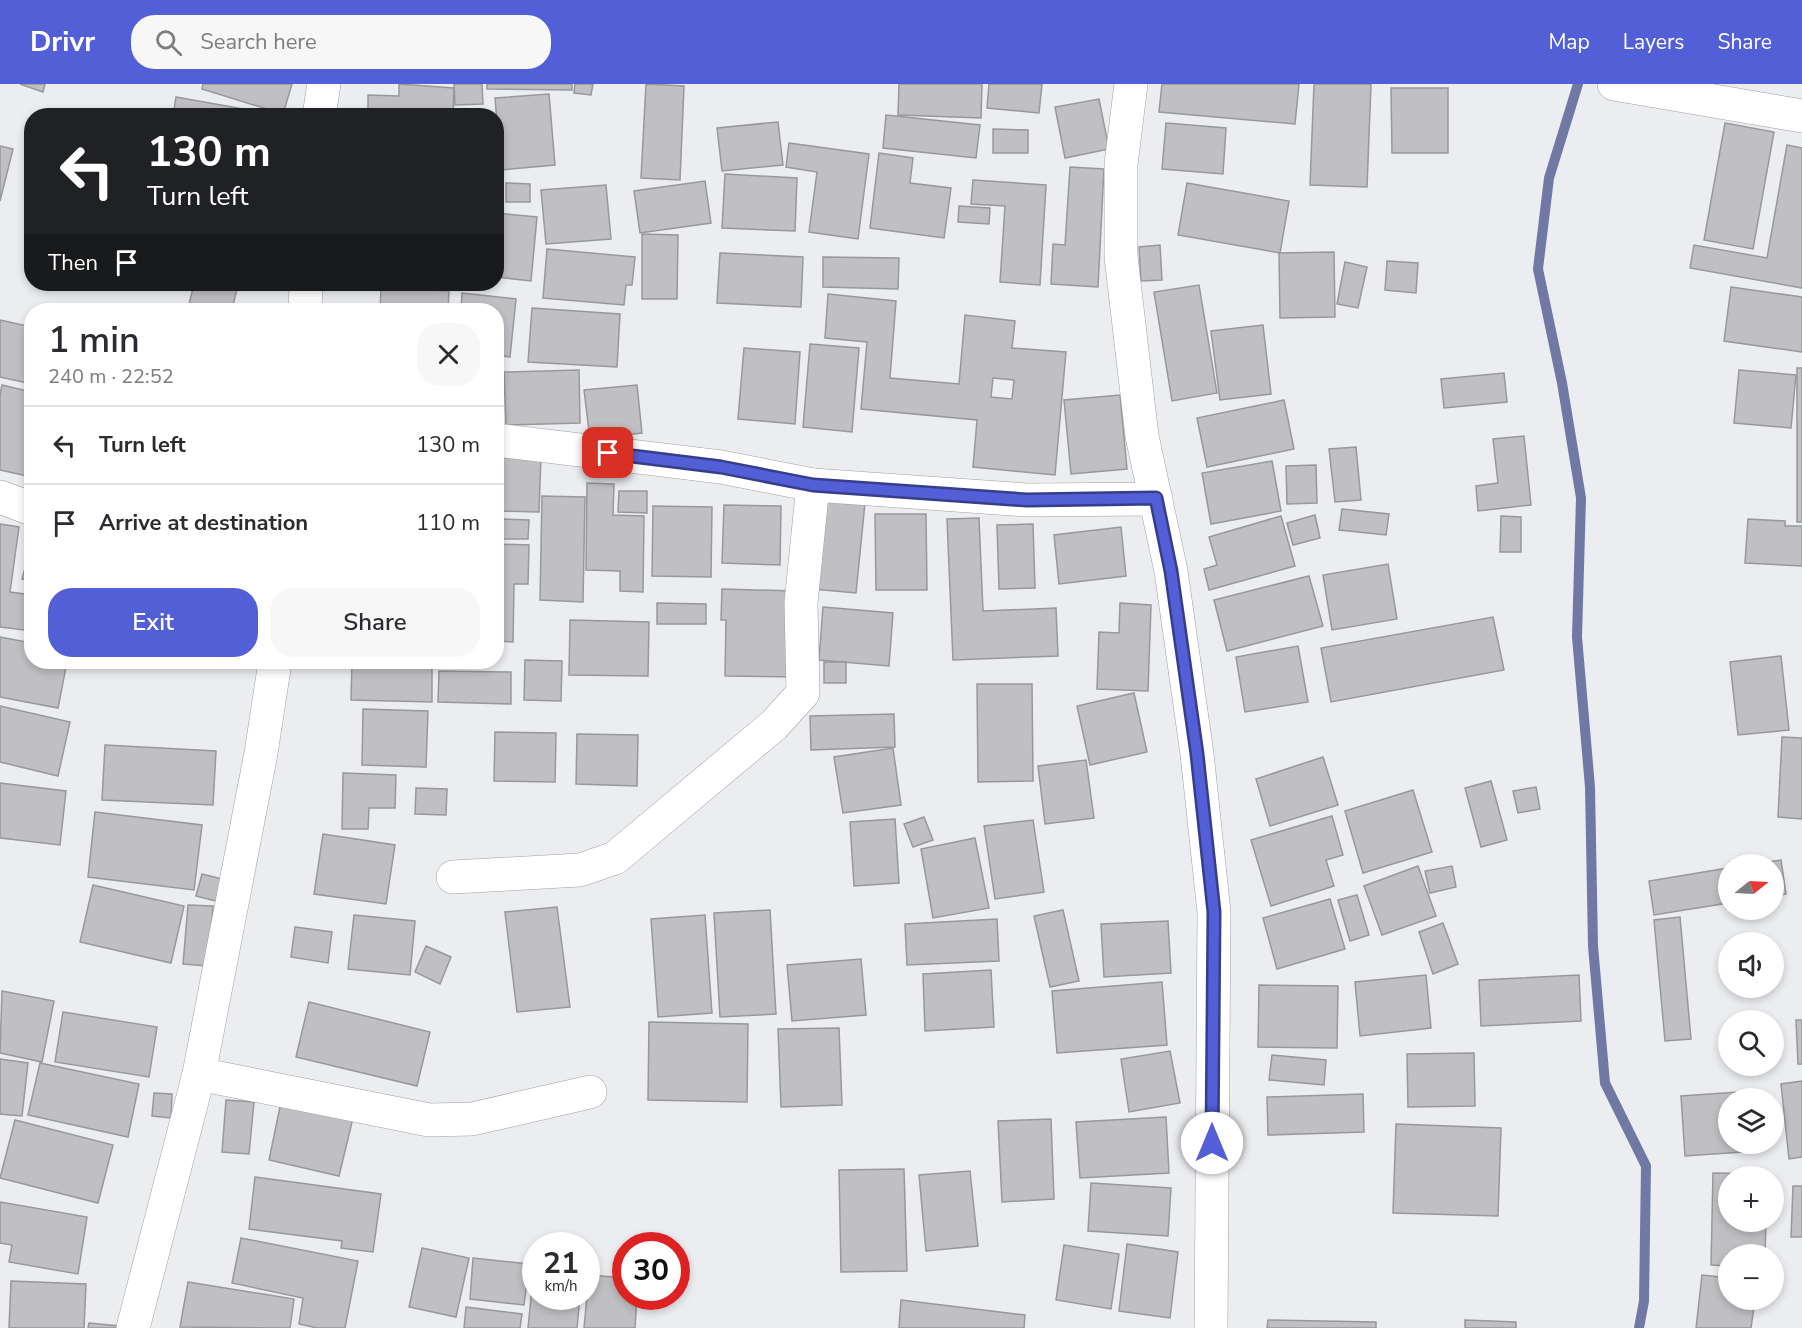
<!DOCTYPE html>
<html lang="en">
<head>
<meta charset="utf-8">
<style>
	body { margin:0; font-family:"Nunito Sans",sans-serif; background:#f7f7f7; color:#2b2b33; height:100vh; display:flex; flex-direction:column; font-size:22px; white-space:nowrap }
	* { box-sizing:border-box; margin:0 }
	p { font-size:20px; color:#7c7c81 }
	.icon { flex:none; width:33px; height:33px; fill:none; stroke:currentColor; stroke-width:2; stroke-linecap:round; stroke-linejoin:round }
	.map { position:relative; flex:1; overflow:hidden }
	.details { position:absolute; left:24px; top:219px; width:480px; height:366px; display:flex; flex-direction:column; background:#fff; border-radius:24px; box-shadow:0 3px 9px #0003 }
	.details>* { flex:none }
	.hud { position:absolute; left:24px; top:24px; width:480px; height:183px; border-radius:24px; box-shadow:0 3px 9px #0003; background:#202124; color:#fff; overflow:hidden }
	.needle { width:39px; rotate:72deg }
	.fabs { position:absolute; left:1718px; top:770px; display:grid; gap:12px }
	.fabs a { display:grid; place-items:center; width:66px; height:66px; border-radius:50%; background:#fff; box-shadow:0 3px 9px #0003; font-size:30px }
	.speed { position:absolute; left:522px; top:1148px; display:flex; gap:12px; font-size:30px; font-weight:700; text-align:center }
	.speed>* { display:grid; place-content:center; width:78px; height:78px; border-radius:50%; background:#fff; box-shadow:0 3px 9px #0003; line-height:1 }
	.speed small { font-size:15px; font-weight:400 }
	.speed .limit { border:9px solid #d22; background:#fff; color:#111 }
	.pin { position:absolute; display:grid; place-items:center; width:51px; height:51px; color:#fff; margin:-26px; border-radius:12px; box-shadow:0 3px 9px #0006 }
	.me { position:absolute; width:66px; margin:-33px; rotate:0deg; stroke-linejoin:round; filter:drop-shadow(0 0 4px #0008) }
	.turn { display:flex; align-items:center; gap:21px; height:126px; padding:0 24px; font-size:27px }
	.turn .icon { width:78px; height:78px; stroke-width:2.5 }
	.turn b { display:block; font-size:42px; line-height:51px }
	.then { display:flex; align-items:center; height:57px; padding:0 24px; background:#0003; gap:12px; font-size:22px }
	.round { display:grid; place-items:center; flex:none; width:63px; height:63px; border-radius:24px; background:#f7f7f7 }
	.overview { display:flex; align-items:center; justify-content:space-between; height:102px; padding:0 24px }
	h1 { font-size:36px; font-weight:600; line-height:45px }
	.button { display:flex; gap:12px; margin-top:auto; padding:12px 24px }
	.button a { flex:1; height:69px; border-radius:24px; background:#535fd6; color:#fff; font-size:24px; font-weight:600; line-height:69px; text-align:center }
	.button a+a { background:#f7f7f7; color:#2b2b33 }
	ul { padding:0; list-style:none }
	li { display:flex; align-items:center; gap:18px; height:78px; padding:0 24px; border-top:2px solid #e1e1e2 }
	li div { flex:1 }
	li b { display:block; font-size:22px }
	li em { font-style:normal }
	header { display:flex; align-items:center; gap:36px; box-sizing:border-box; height:84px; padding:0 30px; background:#535fd6; color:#fff }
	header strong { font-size:28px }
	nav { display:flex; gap:33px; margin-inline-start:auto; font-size:21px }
	.search { width:420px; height:54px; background:#f7f7f7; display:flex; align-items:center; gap:15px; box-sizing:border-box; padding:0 21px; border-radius:24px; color:#7c7c81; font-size:22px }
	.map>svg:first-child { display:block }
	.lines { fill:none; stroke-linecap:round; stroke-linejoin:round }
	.stream { stroke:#7079a4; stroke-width:10 }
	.building { fill:#c0c0c4; stroke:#97989b; stroke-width:1.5; fill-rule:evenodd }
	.street-casing { stroke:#9fa0a3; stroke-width:34 }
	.secondary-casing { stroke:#9fa0a3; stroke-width:34 }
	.street { stroke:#fff; stroke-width:33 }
	.secondary { stroke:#fff; stroke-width:33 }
	.route-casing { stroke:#363e8b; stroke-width:15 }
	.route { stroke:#535fd6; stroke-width:10 }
</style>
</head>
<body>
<header>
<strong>Drivr</strong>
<div class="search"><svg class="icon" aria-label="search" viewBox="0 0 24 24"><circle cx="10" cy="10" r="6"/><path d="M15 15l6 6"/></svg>Search here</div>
<nav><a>Map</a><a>Layers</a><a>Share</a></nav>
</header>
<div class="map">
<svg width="1802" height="1244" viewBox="0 0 1802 1244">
	<rect width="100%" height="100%" fill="#ecedf1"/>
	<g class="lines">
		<polyline class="stream" points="1578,0 1549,94 1538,185 1562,299 1581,414 1577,553 1590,703 1593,862 1605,999 1646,1082 1644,1217 1639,1244"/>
	</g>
	<g class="building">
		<polygon points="20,0 45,0 43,8"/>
		<polygon points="203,0 292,0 283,30 202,5"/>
		<polygon points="399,0 454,4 453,32 368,32 368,11 399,12"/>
		<polygon points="454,0 482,0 483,20 455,21"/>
		<polygon points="487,0 572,0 572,6 487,5"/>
		<polygon points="575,0 593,0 591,11 574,9"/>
		<polygon points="646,0 684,2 680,96 641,94"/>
		<polygon points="899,0 982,0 981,34 898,31"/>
		<polygon points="989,0 1042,0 1039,29 987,24"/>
		<polygon points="1162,0 1299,0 1295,40 1159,28"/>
		<polygon points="1314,0 1371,0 1367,103 1310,101"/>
		<polygon points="1391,4 1448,4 1448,69 1392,69"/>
		<polygon points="549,10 555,81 501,86 495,14"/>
		<polygon points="176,13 283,32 173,32"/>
		<polygon points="1099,15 1109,65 1065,74 1055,23"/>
		<polygon points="886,31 980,41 976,74 883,64"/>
		<polygon points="778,38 783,81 722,87 717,44"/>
		<polygon points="1166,39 1226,44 1223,90 1162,85"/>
		<polygon points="1725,39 1774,48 1753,165 1704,156"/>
		<polygon points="993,45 1028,46 1028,69 993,69"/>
		<polygon points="789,59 869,70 858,155 809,148 817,88 786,83"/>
		<polygon points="1787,61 1802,64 1802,204 1690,184 1694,161 1767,174"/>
		<polygon points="0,62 13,65 0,117"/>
		<polygon points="879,69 913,74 910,99 951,104 944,154 870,144"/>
		<polygon points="1070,83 1104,85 1098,203 1051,200 1053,160 1065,161"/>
		<polygon points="725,90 797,94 795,147 722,144"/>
		<polygon points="973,96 1046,101 1040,201 1000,198 1005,122 971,120"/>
		<polygon points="705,97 711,139 640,149 634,107"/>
		<polygon points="506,99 530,100 530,118 506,118"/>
		<polygon points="1187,99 1289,117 1280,169 1178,151"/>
		<polygon points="606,101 611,155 546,160 541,106"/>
		<polygon points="959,122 990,124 989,140 958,138"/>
		<polygon points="496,129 537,133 531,197 496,193"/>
		<polygon points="642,150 678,151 677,215 642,215"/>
		<polygon points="1160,161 1162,196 1141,197 1139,163"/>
		<polygon points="547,165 635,173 632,201 626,201 624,221 543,214"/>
		<polygon points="1334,168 1335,233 1280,234 1279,169"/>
		<polygon points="720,169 803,173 801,223 717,219"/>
		<polygon points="823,173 899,174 898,205 823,203"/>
		<polygon points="1387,177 1418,179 1416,209 1385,206"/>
		<polygon points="1345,178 1367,183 1358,224 1337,220"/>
		<polygon points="194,200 238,200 232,226 215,226 189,220"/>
		<polygon points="1199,201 1217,309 1172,317 1154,208"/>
		<polygon points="1731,203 1802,213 1802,268 1724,257"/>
		<polygon points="381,204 449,207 448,226 380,226"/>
		<polygon points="462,209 516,215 510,273 496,271 496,226 461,226"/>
		<path d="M828 210 896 217 890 294 959 300 965 231 1015 237 1012 264 1066 268 1055 391 973 383 977 336 861 325 867 258 825 254ZM993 294 1014 296 1012 315 991 313Z"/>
		<polygon points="532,224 620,230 617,283 528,278"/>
		<polygon points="0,236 32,243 32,300 0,293"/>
		<polygon points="1263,241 1271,310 1220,316 1211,247"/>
		<polygon points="810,260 859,264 852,348 803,343"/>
		<polygon points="744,264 800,268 795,340 738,335"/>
		<rect x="1797" y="284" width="5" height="154"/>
		<polygon points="579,286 580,339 506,341 504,288"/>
		<polygon points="1739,286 1796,291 1791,344 1734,339"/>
		<polygon points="1504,289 1507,318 1444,324 1441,295"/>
		<polygon points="2,301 32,308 32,393 0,386 0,311"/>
		<polygon points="637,301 642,349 590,355 584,306"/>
		<polygon points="1120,311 1127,385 1071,390 1064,316"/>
		<polygon points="1284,316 1294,365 1207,383 1197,334"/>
		<polygon points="1524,352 1531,421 1478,427 1476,402 1498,399 1493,355"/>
		<polygon points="1356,363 1361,416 1335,418 1329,365"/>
		<polygon points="496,370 541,371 539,428 496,427"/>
		<polygon points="1272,377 1281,427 1211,440 1202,389"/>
		<polygon points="1316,381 1317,419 1287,420 1286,382"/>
		<polygon points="587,399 614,400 613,431 644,432 643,508 620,507 620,487 586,486"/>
		<polygon points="619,407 647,407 647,429 618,428"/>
		<polygon points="542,412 585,413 583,518 540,516"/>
		<polygon points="821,415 865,419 856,509 813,505"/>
		<polygon points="724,421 781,422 780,481 722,479"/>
		<polygon points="653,422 712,423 711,493 652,492"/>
		<polygon points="1342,425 1389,430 1386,451 1339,446"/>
		<polygon points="875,430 926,430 927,506 876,506"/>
		<polygon points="1315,431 1320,454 1293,461 1287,439"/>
		<polygon points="1281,432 1295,482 1209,506 1204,485 1217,481 1209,453"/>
		<polygon points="1501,432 1521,433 1521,468 1500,468"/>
		<polygon points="979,434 983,527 1056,524 1058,572 953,576 947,435"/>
		<polygon points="502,435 529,436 528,455 501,455"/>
		<polygon points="1748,435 1785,437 1785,442 1802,442 1802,482 1745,479"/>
		<polygon points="0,440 19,443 10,508 32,511 32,547 0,543"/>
		<polygon points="1033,440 1035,504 999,505 997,441"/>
		<polygon points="1121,443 1126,492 1059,500 1054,451"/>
		<polygon points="32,459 32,498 22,495"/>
		<polygon points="496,460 529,461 528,500 514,500 513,558 496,557"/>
		<polygon points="1388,480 1397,535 1332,546 1323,491"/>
		<polygon points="1309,492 1323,542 1227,567 1214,516"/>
		<polygon points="722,505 795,507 794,593 725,592 726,536 721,536"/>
		<polygon points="657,519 706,520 706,540 657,540"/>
		<polygon points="1120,519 1151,521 1148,607 1097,605 1099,548 1119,549"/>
		<polygon points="823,523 893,529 889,582 819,576"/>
		<polygon points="1493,533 1504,586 1331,618 1321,564"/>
		<polygon points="570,536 649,538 648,592 569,591"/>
		<polygon points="0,553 32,559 32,578 67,578 58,624 0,613"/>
		<polygon points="1298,562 1308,618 1245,628 1236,573"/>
		<polygon points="1781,572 1789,646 1738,651 1730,578"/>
		<polygon points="525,576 562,577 561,617 524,616"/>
		<polygon points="352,578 432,578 432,618 351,616"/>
		<rect x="824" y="578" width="22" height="21"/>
		<polygon points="439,587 511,588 511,620 438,618"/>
		<polygon points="977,600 1032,600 1033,697 978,698"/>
		<polygon points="1134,609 1147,668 1090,681 1077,622"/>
		<polygon points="0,622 70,638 58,692 0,678"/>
		<polygon points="363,625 428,627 426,683 362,681"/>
		<polygon points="894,630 895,663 811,666 810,632"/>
		<polygon points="495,648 556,649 555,698 494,697"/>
		<polygon points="577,650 638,651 637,702 576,700"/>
		<polygon points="1782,653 1802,654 1802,735 1778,733"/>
		<polygon points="105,661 216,667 213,721 102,716"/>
		<polygon points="893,664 901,721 843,729 834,673"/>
		<polygon points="1323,673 1338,721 1270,742 1256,695"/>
		<polygon points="1086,676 1094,734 1045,740 1038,682"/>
		<polygon points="343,689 396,691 395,724 369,724 368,745 342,745"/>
		<polygon points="1491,697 1507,756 1481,763 1465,704"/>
		<polygon points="0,699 66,707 60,761 0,754"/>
		<polygon points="1536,703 1540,725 1518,729 1513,707"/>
		<polygon points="416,704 447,705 446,731 415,730"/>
		<polygon points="1413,706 1432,768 1363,789 1345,727"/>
		<polygon points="95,728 202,741 194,806 88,793"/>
		<polygon points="1332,732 1343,771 1326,776 1334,802 1271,822 1251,756"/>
		<polygon points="924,733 933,756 913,763 904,740"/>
		<polygon points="895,735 899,799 854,802 850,738"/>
		<polygon points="1033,736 1044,808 995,815 984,742"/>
		<polygon points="323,750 395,761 386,820 314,810"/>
		<polygon points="975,754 989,824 933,834 921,765"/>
		<polygon points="1781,776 1786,810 1773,812 1773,780 1753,780"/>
		<polygon points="1418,782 1436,832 1382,851 1364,802"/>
		<polygon points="1452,782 1456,803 1430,809 1425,787"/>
		<polygon points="1728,784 1728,819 1654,831 1649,797"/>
		<polygon points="202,790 226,796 220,818 196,812"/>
		<polygon points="93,801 184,822 171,879 80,858"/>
		<polygon points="1357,811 1369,851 1350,857 1338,816"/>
		<polygon points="1330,815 1345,865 1277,885 1263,834"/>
		<polygon points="188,821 213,822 208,882 183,880"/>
		<polygon points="557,823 570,923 517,928 505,828"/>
		<polygon points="770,826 776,930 720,933 714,829"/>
		<polygon points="1063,826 1079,897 1050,903 1034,832"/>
		<polygon points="354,831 415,837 410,891 348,885"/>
		<polygon points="705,831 712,929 658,933 651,835"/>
		<polygon points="1680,833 1691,955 1665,957 1654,836"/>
		<polygon points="997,835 999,877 907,881 905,840"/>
		<polygon points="1168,837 1171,889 1104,893 1101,840"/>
		<polygon points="1443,839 1458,880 1433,890 1419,848"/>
		<polygon points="295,843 332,848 328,879 291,873"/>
		<polygon points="426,862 451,873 440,900 415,888"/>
		<polygon points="861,875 866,931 792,937 787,881"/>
		<polygon points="991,886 994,943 925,947 923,890"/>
		<polygon points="1426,891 1431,944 1360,952 1355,898"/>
		<polygon points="1579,891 1581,937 1481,942 1479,896"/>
		<polygon points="1162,898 1167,961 1057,969 1052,907"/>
		<polygon points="1259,901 1338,902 1337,964 1258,963"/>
		<polygon points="2,907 54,917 42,978 0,969"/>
		<polygon points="309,918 430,948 417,1002 296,973"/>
		<polygon points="63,928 157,943 149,993 55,978"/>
		<polygon points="1796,936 1802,936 1802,980 1798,980"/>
		<polygon points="649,938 748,940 747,1018 648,1016"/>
		<polygon points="839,944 842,1021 781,1023 778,945"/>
		<polygon points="1170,967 1180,1019 1129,1028 1121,975"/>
		<polygon points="1474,969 1475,1022 1408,1023 1407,970"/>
		<polygon points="1272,971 1326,976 1324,1001 1269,996"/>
		<polygon points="0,975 28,979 22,1032 0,1030"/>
		<polygon points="40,979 139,1000 128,1053 28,1031"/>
		<polygon points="1802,997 1802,1073 1789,1075 1781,1000"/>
		<polygon points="1753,1007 1753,1014 1728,1014 1728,1059 1756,1059 1757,1067 1685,1072 1681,1012"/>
		<polygon points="154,1009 172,1010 171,1034 152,1032"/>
		<polygon points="1363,1010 1364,1048 1268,1051 1267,1013"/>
		<polygon points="226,1016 254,1018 249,1070 222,1068"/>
		<polygon points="281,1018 353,1034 339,1092 269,1076"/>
		<polygon points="1166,1033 1169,1089 1080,1094 1076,1038"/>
		<polygon points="1051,1035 1054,1115 1002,1118 998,1037"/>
		<polygon points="15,1036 113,1061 98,1119 0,1094"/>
		<polygon points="1396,1040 1501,1044 1498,1132 1393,1129"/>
		<polygon points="904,1085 907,1187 841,1188 839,1086"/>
		<polygon points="970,1087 978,1162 926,1167 919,1091"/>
		<polygon points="1713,1089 1767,1090 1728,1092 1728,1137 1766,1137 1765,1170 1728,1170 1728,1182 1711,1181"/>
		<polygon points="255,1093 381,1110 373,1168 341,1164 342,1157 249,1145"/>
		<polygon points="1091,1099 1171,1104 1168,1152 1088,1147"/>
		<polygon points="1793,1102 1802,1102 1802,1153 1791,1153"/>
		<polygon points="0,1118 87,1133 78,1190 9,1178 12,1161 0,1159"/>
		<polygon points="241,1154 358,1177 345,1244 317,1244 299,1240 303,1214 232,1199"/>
		<polygon points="1127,1160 1178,1168 1170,1234 1119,1227"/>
		<polygon points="1064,1161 1119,1170 1111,1225 1056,1216"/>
		<polygon points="422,1164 469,1174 456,1233 409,1223"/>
		<polygon points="473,1174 529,1180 524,1221 470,1215"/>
		<polygon points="534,1184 536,1212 580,1212 577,1244 528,1244"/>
		<polygon points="589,1191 626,1194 626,1212 637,1212 635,1244 584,1244"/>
		<polygon points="1702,1191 1728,1194 1728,1215 1755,1215 1751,1244 1696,1244"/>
		<polygon points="11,1197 86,1200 84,1244 9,1244"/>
		<polygon points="188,1198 294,1215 290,1244 180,1243"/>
		<polygon points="901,1216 1025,1231 1024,1244 899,1244"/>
		<polygon points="466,1223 522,1230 520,1244 464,1244"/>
		<polygon points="1268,1236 1376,1238 1376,1244 1267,1244"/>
		<polygon points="1465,1236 1516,1238 1516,1244 1465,1244"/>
		<polygon points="89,1239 119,1242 118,1244 88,1244"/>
	</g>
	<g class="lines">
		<g class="street-casing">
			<g id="street">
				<polyline points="1131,0 1121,80 1121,173 1142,352 1171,487 1197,670 1214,828 1211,1244"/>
				<polyline points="319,32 324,0"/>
				<polyline points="305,226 306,200"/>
				<polyline points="496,356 721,383 813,401 1027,416 1156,415"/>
				<polyline points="0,413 32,425"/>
				<polyline points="453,793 580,786 615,774 774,641 803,609 801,519 813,401"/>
				<polyline points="199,990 429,1036 472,1035 590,1008"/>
				<polyline points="133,1244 199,990 261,669 275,578"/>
			</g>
		</g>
		<g class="secondary-casing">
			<polyline id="secondary" points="1614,0 1802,32"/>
		</g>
		<use href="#street" class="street"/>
		<use href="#secondary" class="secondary"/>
	</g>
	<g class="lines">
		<g class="route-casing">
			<polyline id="route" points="608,369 721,383 813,401 1027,416 1156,414 1171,487 1197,670 1214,828 1212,1059"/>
		</g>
		<use href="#route" class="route"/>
	</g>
</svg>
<div class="fabs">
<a><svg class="needle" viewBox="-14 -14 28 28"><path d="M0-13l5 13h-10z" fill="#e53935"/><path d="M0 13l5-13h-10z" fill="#7c7c81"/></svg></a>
<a><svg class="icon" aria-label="sound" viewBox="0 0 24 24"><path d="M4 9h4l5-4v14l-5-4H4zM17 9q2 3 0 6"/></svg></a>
<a><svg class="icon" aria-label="search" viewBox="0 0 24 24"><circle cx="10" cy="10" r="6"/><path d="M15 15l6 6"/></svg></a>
<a><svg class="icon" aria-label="layers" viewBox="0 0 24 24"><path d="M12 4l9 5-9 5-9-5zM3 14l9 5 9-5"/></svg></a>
<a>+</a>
<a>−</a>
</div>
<div class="speed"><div>21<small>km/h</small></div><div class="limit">30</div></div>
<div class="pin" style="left:608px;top:369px;background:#d93025"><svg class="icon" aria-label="arrive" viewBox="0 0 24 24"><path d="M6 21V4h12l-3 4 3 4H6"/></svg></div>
<svg class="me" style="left:1212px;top:1059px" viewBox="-20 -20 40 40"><circle r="19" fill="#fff"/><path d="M0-13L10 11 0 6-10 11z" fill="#535fd6"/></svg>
<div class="hud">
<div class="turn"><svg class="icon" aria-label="left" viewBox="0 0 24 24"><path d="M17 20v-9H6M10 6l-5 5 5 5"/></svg><div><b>130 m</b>Turn left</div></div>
<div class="then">Then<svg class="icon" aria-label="arrive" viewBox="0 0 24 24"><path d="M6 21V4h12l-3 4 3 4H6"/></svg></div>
</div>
<section class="details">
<div class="overview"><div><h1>1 min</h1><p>240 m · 22:52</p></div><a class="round"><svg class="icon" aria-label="close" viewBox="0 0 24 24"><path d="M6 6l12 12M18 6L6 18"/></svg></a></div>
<ul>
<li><svg class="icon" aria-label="left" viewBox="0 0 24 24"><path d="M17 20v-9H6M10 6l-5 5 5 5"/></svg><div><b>Turn left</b></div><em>130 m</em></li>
<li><svg class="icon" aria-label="arrive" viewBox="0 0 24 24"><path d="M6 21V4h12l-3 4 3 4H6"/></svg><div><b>Arrive at destination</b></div><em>110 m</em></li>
</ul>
<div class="button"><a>Exit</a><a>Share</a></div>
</section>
</div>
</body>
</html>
